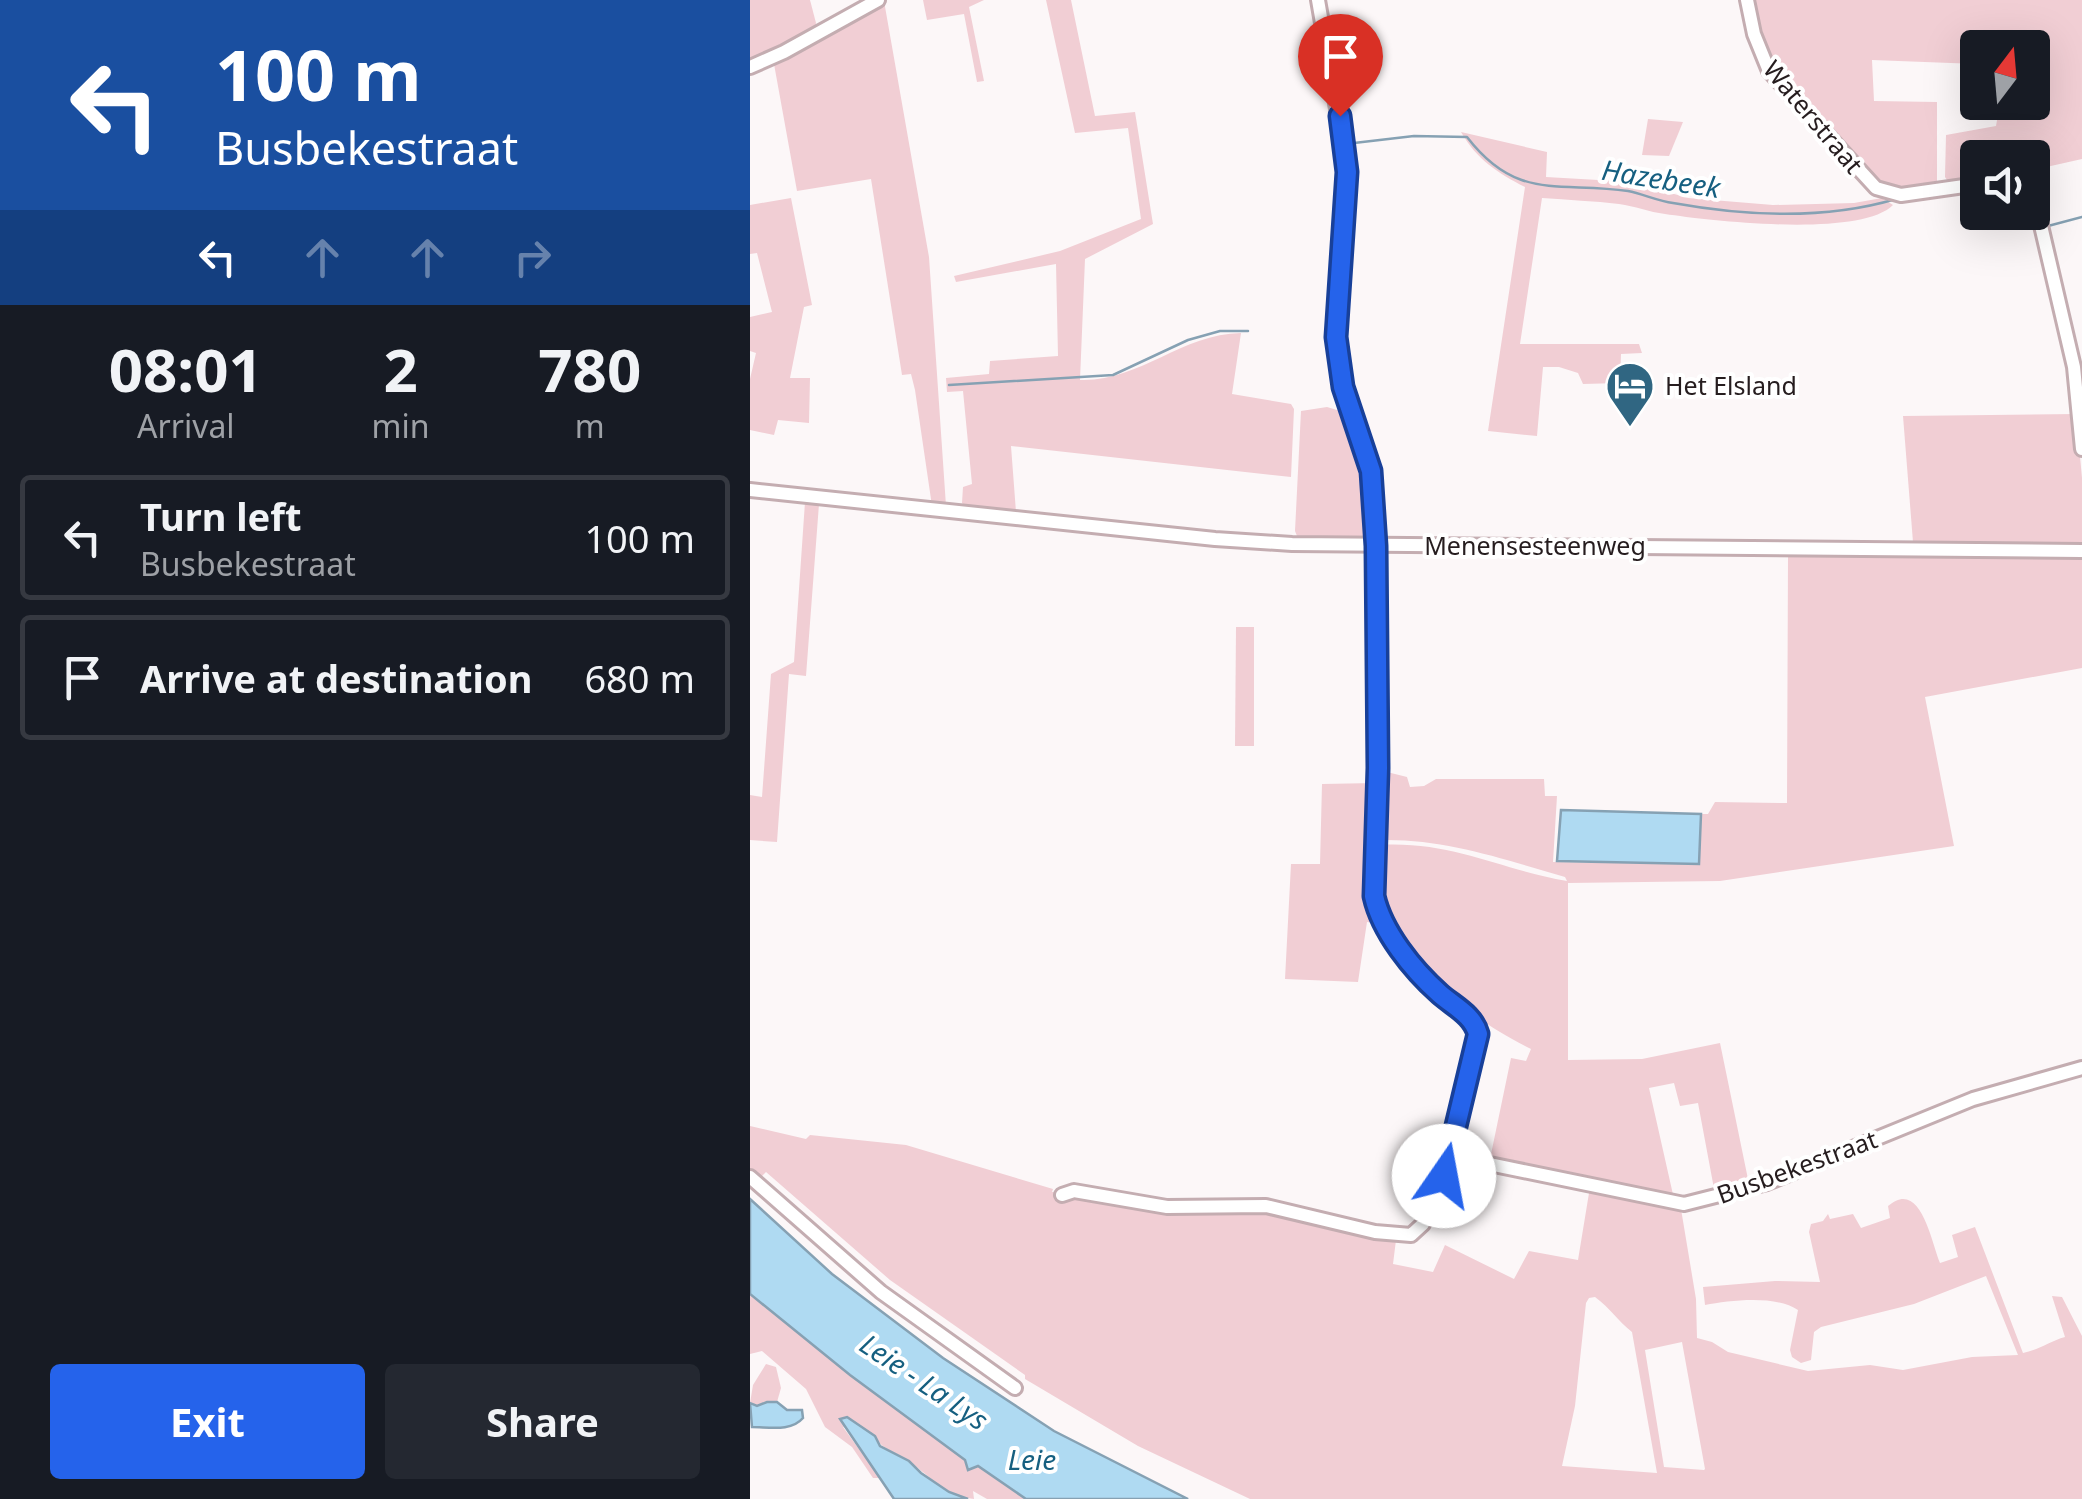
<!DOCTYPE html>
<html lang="en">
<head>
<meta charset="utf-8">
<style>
	body { margin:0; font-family:"Noto Sans",sans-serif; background:#242831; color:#f1f3f6; height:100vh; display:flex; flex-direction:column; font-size:38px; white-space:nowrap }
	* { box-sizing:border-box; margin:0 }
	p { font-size:32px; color:#9ea1a6 }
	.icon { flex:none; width:55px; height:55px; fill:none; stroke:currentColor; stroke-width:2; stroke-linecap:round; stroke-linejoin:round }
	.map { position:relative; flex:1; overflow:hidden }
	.details { display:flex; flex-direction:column; background:#171b24; width:750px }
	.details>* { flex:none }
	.top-card { background:#1a4fa0; color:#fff; overflow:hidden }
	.needle { width:65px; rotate:16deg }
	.buttons { position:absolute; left:1210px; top:30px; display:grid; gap:20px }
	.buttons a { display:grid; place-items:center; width:90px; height:90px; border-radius:10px; background:#171b24; box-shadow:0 10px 40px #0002; font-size:50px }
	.pin { position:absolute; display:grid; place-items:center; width:85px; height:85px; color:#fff; margin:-102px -42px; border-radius:50% 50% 50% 0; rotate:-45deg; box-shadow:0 0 10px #0007 }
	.pin .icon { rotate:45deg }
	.me { position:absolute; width:110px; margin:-55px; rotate:12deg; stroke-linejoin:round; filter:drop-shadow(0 0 8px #0008) }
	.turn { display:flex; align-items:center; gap:35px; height:210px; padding:0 50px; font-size:45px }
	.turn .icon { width:130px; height:130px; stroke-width:2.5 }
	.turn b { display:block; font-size:70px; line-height:85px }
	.lanes { display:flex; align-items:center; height:95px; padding:0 50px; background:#0003; justify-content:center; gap:50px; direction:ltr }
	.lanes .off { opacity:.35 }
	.eta { display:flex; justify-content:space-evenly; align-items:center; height:170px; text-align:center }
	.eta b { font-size:60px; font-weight:700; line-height:70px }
	.button { display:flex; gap:20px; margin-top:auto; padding:20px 50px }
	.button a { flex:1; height:115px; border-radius:10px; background:#2563eb; color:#fff; font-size:40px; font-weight:700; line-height:115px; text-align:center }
	.button a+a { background:#242831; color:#f1f3f6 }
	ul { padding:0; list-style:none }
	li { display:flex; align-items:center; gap:30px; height:125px; margin:0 20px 15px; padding:0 30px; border:5px solid #363941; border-radius:10px }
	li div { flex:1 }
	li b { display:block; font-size:38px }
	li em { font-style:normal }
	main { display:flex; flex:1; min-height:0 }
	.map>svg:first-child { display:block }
	.green { fill:#f1ced4; fill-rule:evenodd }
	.water { fill:#afdaf2; stroke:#86a1b3; stroke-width:2.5 }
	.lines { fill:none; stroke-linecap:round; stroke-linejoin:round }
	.stream { stroke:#86a1b3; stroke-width:2.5 }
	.minor-casing { stroke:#c4adb1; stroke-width:18 }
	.minor { stroke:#fff; stroke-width:12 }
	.route-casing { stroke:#184099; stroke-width:25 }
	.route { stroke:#2563eb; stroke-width:18 }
	.labels { text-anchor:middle; stroke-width:8; stroke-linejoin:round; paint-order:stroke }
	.street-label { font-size:25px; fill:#261d1f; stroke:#fff }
	.poi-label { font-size:25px; fill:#261d1f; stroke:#fff; text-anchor:start }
	.water-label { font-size:28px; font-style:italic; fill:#155f80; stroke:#fff }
</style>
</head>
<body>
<main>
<section class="details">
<div class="top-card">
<div class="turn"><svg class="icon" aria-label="left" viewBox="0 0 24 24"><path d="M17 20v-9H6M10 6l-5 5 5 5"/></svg><div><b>100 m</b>Busbekestraat</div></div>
<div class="lanes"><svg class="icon" aria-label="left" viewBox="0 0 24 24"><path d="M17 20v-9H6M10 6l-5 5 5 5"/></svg><svg class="icon off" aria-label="ahead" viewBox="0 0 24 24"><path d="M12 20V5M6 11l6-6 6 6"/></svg><svg class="icon off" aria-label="ahead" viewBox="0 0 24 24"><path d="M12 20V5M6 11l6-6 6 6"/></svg><svg class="icon off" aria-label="right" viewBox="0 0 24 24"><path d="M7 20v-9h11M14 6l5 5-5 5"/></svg></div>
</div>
<div class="eta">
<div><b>08:01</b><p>Arrival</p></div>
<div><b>2</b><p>min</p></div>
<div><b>780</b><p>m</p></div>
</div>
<ul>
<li><svg class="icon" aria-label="left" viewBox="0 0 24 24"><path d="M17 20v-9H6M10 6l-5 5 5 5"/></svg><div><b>Turn left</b><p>Busbekestraat</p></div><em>100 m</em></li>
<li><svg class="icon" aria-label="arrive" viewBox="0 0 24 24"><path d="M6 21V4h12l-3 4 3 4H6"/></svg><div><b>Arrive at destination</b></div><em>680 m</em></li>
</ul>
<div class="button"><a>Exit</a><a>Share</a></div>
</section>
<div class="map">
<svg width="1332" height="1499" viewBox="0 0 1332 1499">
	<rect width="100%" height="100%" fill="#fcf7f8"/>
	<g class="green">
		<polygon points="0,0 60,0 66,23 64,32 0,61"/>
		<polygon points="173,0 234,0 219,7 234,81 227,82 214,14 177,20"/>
		<path d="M296 0H321L345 116 385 112 403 224 335 259 330 380C389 382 431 334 491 333L482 394 541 404 544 409 541 477 261 446 266 512 216 507 212 503 213 487 222 484 213 391 197 392 196 378 239 374 240 361 308 356 306 264 206 282 204 276 310 251 391 219 378 128 325 133Z"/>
		<polygon points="1000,0 1332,0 1332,159 1283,170 1282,158 1228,158 1227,179 1199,183 1195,177 1196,135 1246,126 1250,103 1282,102 1282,48 1228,48 1227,64 1122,60 1124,101 1187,102 1187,186 1135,190 1016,59"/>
		<polygon points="134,1 179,257 196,506 182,506 165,390 161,374 152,375 121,179 47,191 24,64"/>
		<polygon points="898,119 933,122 919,156 892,155"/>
		<path d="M711 132 797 152 796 177 883 182 938 198 1023 205 1104 203 1132 198 1143 205C1110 238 962 221 915 214 899 212 885 206 869 204 844 201 818 200 792 198L770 344H889L892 353 871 354 870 383 833 384 828 373 809 367H793L787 436 738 431 775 187C748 173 727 160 711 132Z"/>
		<polygon points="41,198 62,305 54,307 40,378 60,378 59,423 28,420 24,435 0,430 0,379 6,353 0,351 0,317 22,312 7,253 0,254 0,205"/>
		<polygon points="577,407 597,413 618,476 619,537 616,539 547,536 545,531 551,411"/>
		<polygon points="1326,414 1332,478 1332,544 1163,542 1153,416"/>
		<polygon points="55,502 69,504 56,676 39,674 27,842 0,840 0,795 12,797 21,674 44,662"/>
		<path d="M1256 555 1332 558V668L1175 697 1204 846 970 881 818 883V1060L892 1059 970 1043 999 1184 965 1194 948 1103 930 1106 924 1083 899 1088 924 1199 740 1159 761 1058 776 1061 781 1049C726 1021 693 995 655 947 645 933 631 917 628 900 625 883 629 862 629 845 704 841 750 870 817 881L815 877C756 860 699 840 637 840V772L657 777 660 787 674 786 686 779H794L795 796H807L803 862 949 864 951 814H958L965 802 1037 803 1038 556Z"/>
		<polygon points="486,627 504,627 504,746 485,746"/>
		<polygon points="625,783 631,924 617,922 608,982 535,979 541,864 570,864 572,784"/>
		<path d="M0 1126 56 1139 60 1135 156 1145 303 1189 302 1192 512 1209 646 1240 643 1264 683 1272 695 1245 764 1279 779 1251 828 1260 840 1187 931 1209 946 1299 947 1338 962 1342 978 1352 1058 1371 1120 1365 1153 1370 1222 1357 1268 1355 1236 1276 1164 1304 1071 1327 1064 1332 1061 1360 1051 1363 1042 1357 1040 1350 1048 1310C1026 1295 981 1300 955 1305L953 1287 1025 1281 1070 1282 1059 1232 1061 1224 1073 1221 1078 1214 1080 1219 1103 1214 1111 1228 1140 1218 1138 1206C1170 1178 1181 1240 1190 1263L1208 1257 1202 1235 1225 1227 1273 1353C1289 1350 1300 1341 1315 1337L1302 1296 1312 1297 1332 1336V1499H500L388 1446 275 1379V1375L140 1280 16 1172 9 1179 0 1170ZM845 1297C860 1308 868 1321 882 1332L907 1473 812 1466 825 1406 836 1303 839 1298ZM932 1342 955 1469 954 1470 914 1467 895 1350Z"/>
		<path d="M0 1294 100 1375 215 1460 218 1469 228 1466 276 1499H237L223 1491 224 1499C195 1496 178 1474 156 1459 144 1451 132 1450 125 1436L93 1427 130 1478H123L102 1447 75 1427 56 1389 12 1351 0 1354Z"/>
		<polygon points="16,1364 26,1367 31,1388 27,1402 7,1406 0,1403 3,1385"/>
	</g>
	<g class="water">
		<polygon points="811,810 951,814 949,864 807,861"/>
		<polygon points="0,1199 82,1274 193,1358 304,1431 438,1499 276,1499 228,1466 218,1470 215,1460 100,1375 0,1294"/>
		<path d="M17 1402H27L37 1410H52L53 1418C41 1432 19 1427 2 1427L0 1403 7 1406Z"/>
		<polygon points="97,1417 125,1436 130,1446 159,1461 171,1473 199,1492 218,1499 144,1499 90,1419"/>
	</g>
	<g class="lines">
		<g class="stream">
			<path d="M604 143 664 136 717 137C767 202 809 181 878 191 893 194 908 201 923 203 995 216 1075 220 1146 199"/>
			<polyline points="1283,219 1285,230"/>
			<polyline points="1298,226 1332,217"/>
			<polyline points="199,385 363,375 438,340 470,331 498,331"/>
		</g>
		<g class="minor-casing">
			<g id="minor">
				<polyline points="997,0 1004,34 1019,71 1126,188 1151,195 1228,184"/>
				<polyline points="0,67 34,52 128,0"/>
				<polyline points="1282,187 1324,367 1332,449"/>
				<polyline points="0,490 465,539 542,544 1332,551"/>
				<polyline points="700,1149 706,1156 715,1159 934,1204 1017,1183 1223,1099 1332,1068"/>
				<polyline points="0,1177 131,1292 265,1388"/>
				<path d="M312 1195 324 1191 417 1207 516 1206 625 1232 661 1235 673 1224 694 1176 706 1119 727 1046 724 1021C684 991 635 947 624 895L628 768 626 546 621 471 593 387 586 337 596 161 568 0"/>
			</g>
		</g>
		<use href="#minor" class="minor"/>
	</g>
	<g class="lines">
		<g class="route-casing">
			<path id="route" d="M590 116 597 172 586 337 593 387 621 471 626 546 628 768 624 896C632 932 663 970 690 994 705 1007 723 1015 728 1034L694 1176"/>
		</g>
		<use href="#route" class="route"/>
	</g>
	<defs>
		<g id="hotel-pin" transform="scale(2.5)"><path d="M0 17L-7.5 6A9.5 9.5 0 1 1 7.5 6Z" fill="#306682" stroke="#fff"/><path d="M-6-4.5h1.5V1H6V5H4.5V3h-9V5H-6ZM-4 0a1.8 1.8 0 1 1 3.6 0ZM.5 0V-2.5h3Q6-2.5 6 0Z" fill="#fff"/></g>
	</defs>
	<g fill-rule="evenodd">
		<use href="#hotel-pin" x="880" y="386"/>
	</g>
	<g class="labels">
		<g class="street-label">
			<text transform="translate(1063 117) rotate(50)" y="9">Waterstraat</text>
			<text x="785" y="555">Menensesteenweg</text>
			<text transform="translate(1047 1167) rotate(-20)" y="9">Busbekestraat</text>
		</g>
		<g class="poi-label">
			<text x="915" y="395">Het Elsland</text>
		</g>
		<g class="water-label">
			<text transform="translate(911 179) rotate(9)" y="10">Hazebeek</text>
			<text transform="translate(174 1382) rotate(34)" y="10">Leie - La Lys</text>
			<text x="282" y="1470">Leie</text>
		</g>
	</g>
</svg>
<div class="buttons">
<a><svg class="needle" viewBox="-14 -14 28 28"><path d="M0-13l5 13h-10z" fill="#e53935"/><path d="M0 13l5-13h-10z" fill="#9ea1a6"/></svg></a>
<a><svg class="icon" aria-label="sound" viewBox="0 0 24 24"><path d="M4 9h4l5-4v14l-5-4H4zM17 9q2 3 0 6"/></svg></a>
</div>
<div class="pin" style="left:590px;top:116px;background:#d93025"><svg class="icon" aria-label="arrive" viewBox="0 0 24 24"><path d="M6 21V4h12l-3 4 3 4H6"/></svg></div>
<svg class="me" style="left:694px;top:1176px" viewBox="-20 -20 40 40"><circle r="19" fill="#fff"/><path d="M0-13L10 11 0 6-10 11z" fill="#2563eb"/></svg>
</div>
</main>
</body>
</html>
